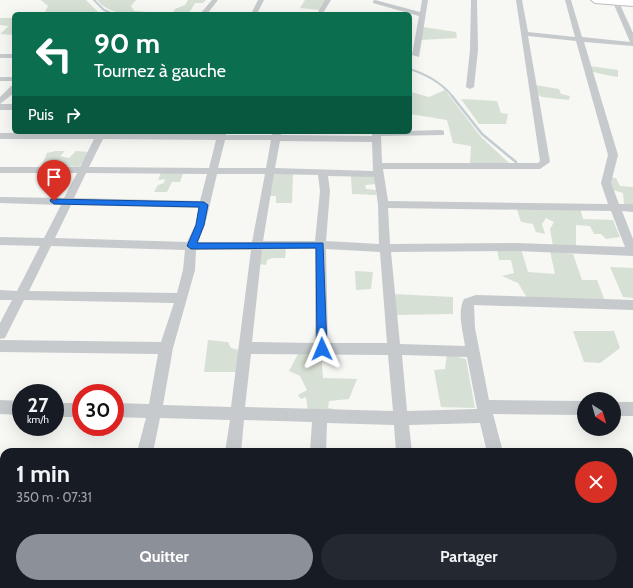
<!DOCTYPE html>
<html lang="fr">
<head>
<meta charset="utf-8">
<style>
	body { margin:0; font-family:Cabin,sans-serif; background:#242831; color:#f1f3f6; height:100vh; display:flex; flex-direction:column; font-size:15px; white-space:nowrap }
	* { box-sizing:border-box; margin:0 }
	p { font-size:13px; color:#9ea1a6 }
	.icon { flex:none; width:22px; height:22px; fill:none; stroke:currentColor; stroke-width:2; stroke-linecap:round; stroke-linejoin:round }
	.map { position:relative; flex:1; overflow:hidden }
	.panel { position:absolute; left:0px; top:448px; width:633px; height:140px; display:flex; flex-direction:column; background:#171b24; border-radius:12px 12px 0 0; box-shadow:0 4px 16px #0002 }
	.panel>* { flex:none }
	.guide { position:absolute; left:12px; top:12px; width:400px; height:122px; border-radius:6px; box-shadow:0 4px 16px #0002; background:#0b6e4f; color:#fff; overflow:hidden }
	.needle { width:26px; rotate:143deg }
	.controls { position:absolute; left:577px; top:392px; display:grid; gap:8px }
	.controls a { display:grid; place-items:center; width:44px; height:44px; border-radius:50%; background:#171b24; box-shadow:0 4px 16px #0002; font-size:20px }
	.speed { position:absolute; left:12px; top:384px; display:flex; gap:8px; font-size:20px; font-weight:700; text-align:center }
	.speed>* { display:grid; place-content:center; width:52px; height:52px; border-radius:50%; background:#171b24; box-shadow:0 4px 16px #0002; line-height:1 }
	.speed small { font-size:10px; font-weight:400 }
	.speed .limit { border:6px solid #d22; background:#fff; color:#111 }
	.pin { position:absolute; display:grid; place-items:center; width:34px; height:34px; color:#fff; margin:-41px -17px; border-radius:50% 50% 50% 0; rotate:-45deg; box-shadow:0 0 4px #0007 }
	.pin .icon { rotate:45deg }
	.me { position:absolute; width:44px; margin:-22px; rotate:359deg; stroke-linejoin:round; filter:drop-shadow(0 0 3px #0008) }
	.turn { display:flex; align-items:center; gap:14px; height:84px; padding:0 16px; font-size:18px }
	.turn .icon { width:52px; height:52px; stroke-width:2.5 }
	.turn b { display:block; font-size:28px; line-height:34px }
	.then { display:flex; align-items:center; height:38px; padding:0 16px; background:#0003; gap:8px; font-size:15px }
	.round { display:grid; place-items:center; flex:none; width:42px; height:42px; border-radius:21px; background:#242831 }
	.head { display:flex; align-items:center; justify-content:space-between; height:68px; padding:0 16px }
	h1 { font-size:24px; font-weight:800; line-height:30px }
	.action { display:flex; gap:8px; margin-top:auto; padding:8px 16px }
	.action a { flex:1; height:46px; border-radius:24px; background:#8c9099; color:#fff; font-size:16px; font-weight:800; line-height:46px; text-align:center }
	.action a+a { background:#242831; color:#f1f3f6 }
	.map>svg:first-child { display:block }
	.green { fill:#d7e0d4 }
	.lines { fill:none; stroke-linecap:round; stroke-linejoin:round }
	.stream-far1 { stroke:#c2cdd2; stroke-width:2 }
	.stream { stroke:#c2cdd2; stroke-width:2.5 }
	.highway-casing { stroke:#bbbdc0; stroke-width:2 }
	.minor { fill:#c6cacd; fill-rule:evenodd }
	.highway { fill:#fff; fill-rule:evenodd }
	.route { fill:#1a73e8; stroke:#114b97 }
</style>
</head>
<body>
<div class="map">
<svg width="633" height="588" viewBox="0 0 633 588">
	<rect width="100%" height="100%" fill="#f7f7f4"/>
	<g class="green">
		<polygon points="41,0 86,0 99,13 104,14 44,14 48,6"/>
		<path d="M97 0H136L131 6 134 11 172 14 175 9 185 5 188 0H206L203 3H195L189 13 173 14C148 14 115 21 97 0Z"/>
		<polygon points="305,0 326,0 320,10 300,8"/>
		<polygon points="0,18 14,18 14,35 0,34 9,26 0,25"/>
		<polygon points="423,27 456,32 457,38 420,40"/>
		<polygon points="589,66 618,70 618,77 606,75 589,71"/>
		<polygon points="535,85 559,89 561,94 570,96 569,100 542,97 535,93"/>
		<polygon points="445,90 481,137 509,163 470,163 471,146 453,143 447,120 410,114 411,92 429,97"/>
		<polygon points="461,99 497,101 501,113 508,114 506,124 479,124"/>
		<polygon points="56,151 65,151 60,156 69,158 76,151 89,152 79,167 42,165 47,153"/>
		<polygon points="163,168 185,168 180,182 172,182 167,192 154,192 158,185 164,183 165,179 158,180"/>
		<polygon points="271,173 293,174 292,203 276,203 276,196 269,196"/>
		<polygon points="351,175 376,175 376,184 365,185 366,189 376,190 376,195 352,194"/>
		<polygon points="609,177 616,178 620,186 633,187 633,205 624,205 623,193 610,189"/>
		<polygon points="516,206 580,208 583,219 613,220 620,237 606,239 601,234 594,234 590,226 576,225 576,246 553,246 550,229 554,222 546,218 542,224 545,234 536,232 533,224 521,222"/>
		<polygon points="262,247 286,247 285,258 272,258 267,260 266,265 258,264"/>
		<polygon points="497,249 521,249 528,272 555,274 550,251 573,254 582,280 597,280 605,301 529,301 518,283 502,276 514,273 511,260 499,260"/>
		<polygon points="610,267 633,268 633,298 623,297"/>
		<polygon points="355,271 373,272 371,289 356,290"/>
		<polygon points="394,294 453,297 453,314 394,315"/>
		<polygon points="573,331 614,331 620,348 600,363 584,362"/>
		<polygon points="208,340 228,342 231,348 243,351 240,372 204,372"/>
		<polygon points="299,352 321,352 323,378 357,379 349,399 329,401 328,408 339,410 308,412 306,397 301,399 298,395 307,390 300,376 289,371"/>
		<polygon points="447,354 466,359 475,408 441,407 434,370 445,369"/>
	</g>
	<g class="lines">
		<g class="stream-far1">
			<polyline points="94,0 104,10 113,14"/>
			<path d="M410 69C427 75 441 82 453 97"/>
		</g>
		<polyline class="stream" points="452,96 482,134 516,162"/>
		<g class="highway-casing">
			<polygon id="highway" points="591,0 633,0 633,6 595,3"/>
		</g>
		<g class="minor">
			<polygon points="212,0 218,0 207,14 200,14"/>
			<polygon points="258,0 264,0 257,14 251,14"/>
			<polygon points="325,0 331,0 323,13 319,13 318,12"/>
			<polygon points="375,0 420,12 422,0 428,0 419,57 412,55 419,16 373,3 373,1"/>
			<polygon points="471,0 477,0 478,50 474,87 470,89 466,87 470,50"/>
			<path d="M516 0H522L528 32 575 37 565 0H571L582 37 630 42 612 0H618L633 33V46L584 42 618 155 611 183 619 204H633V212L622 211 633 239V256L517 251 391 252 400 344 465 346C463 332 457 312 464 299L476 295 633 300V310L474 305 475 328 489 400 584 401V415L493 414 503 452H487L480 423 409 425 412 452H396L394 425 327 423 326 452H310L312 422 244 420 241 452H225L230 420 160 418 153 452H137L146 418 115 417V403L149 404 158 354 0 352V340L161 342 174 303 24 300 5 338 0 339V323L12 300H0V290L17 291 40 246 0 245V237L44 238 61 205 0 203V197L64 198 77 173H0V167H80L94 139H0V133L106 132V133L217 134 218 132H226V135H272L273 132H281V135L372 136V132L441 130 444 131V135L381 136 382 163H538L540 161ZM528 36 576 41 608 155 601 183 608 204 388 201 383 169H540L550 162ZM103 139 216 140 209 168 89 167ZM225 140H271L266 168H218ZM280 141 372 142 373 171 275 168ZM86 173 207 174 200 201 74 198ZM217 174H265L252 242H198L205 225ZM274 174 318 175 320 191 315 241H263ZM328 176 374 177 378 204 379 244 326 241 330 191ZM71 205 199 208 195 225 187 242 55 238ZM388 208 611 211 625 247 517 243 390 244ZM51 246 185 250 183 270 177 293 29 291ZM262 249H315V343L252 342ZM326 249 380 252 387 343H328ZM196 250H251L231 407 163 405 173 348 195 270ZM251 354 388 355 393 411 245 407ZM402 355 467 357 477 409 407 411Z"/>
			<rect x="0" y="54" width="14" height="4"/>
			<rect x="0" y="77" width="14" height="4"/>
			<polygon points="11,86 14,86 14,93 0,104 14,104 14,110 0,110 0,97"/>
			<polygon points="0,400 21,401 21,415 0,414"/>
			<rect x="614" y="402" width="19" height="14"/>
			<rect x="55" y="403" width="26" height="14"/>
			<rect x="0" y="479" width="4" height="16"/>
			<rect x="629" y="489" width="4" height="16"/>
			<polygon points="104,584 122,584 121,588 103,588"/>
			<polygon points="207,584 225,584 224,588 206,588"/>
			<rect x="304" y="584" width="18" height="4"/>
			<rect x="406" y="584" width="18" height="4"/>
			<polygon points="511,584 529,584 530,588 512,588"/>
		</g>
		<use href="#highway" class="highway"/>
	</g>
	<polygon class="route" points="51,199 204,202 208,205 204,225 197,243 323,243 327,349 325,352 322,354 317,349 316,248 191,249 187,246 196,225 199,207 54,204 50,201"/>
</svg>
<div class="controls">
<a><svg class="needle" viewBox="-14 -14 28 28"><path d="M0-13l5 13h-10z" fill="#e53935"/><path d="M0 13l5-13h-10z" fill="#9ea1a6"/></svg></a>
</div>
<div class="speed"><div>27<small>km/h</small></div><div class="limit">30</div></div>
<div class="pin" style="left:54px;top:201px;background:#d93025"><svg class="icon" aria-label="arrive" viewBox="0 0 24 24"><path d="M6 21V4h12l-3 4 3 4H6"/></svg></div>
<svg class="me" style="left:322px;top:349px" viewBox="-20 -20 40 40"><path d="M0-17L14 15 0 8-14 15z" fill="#1a73e8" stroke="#fff" stroke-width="4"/></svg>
<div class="guide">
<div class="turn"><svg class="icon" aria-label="left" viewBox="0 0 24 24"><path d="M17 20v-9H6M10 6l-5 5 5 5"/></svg><div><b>90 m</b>Tournez à gauche</div></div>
<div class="then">Puis<svg class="icon" aria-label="right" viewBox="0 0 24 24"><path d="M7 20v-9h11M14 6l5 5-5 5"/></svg></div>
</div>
<section class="panel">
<div class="head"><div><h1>1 min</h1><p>350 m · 07:31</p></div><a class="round" style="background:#d93025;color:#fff"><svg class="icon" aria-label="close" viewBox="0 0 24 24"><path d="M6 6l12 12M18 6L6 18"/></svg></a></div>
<div class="action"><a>Quitter</a><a>Partager</a></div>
</section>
</div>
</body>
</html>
